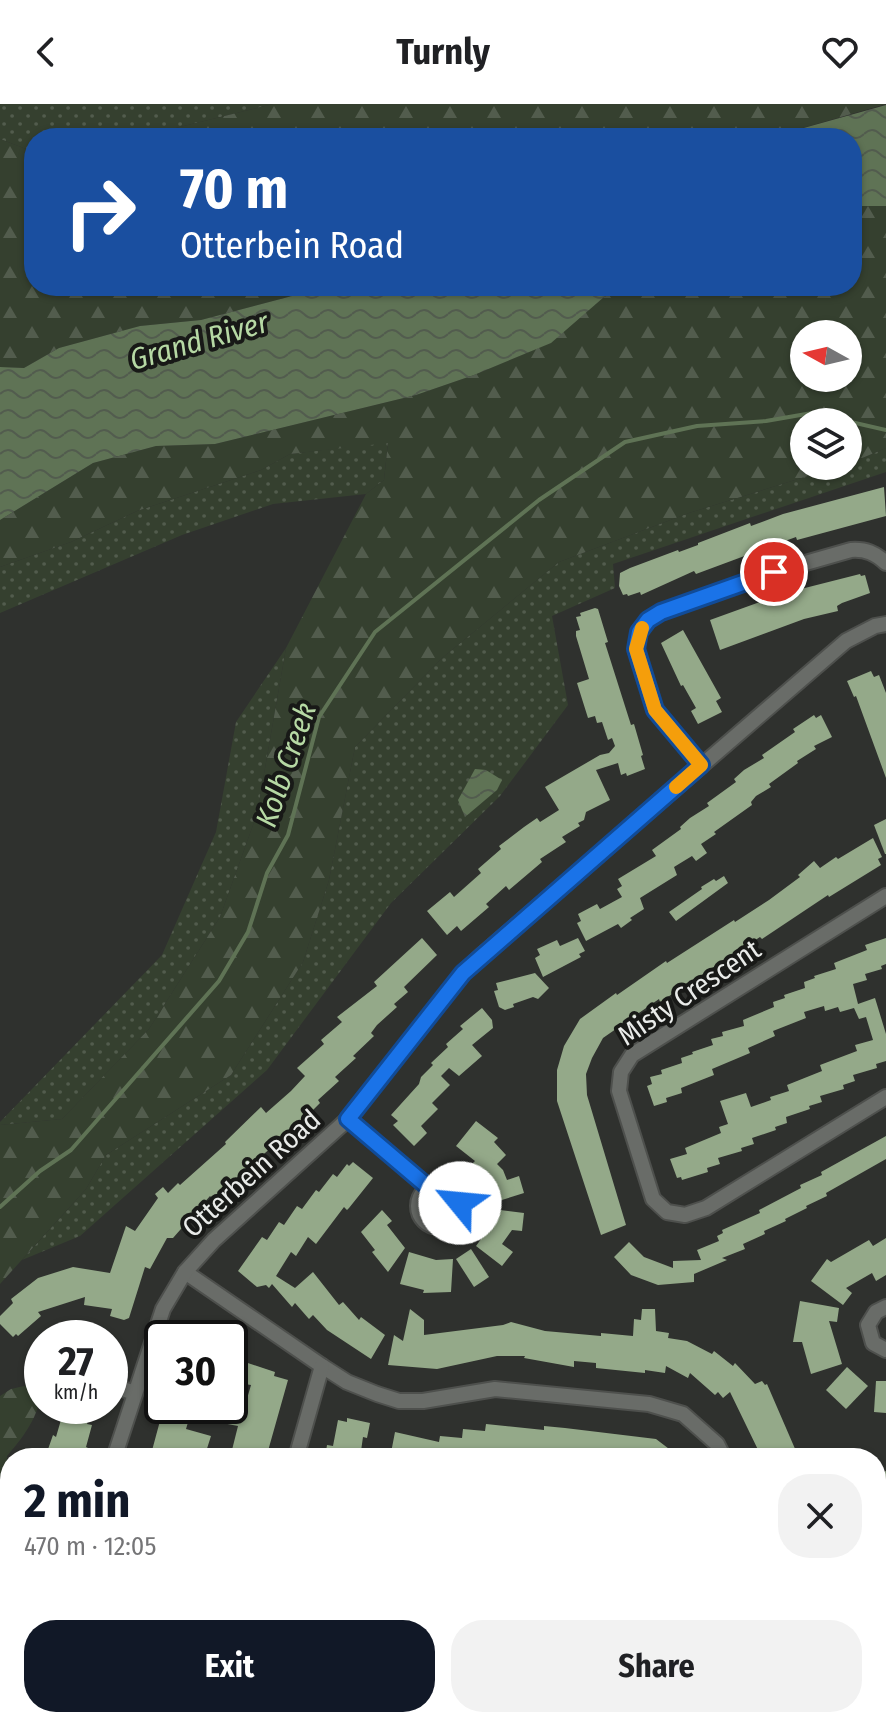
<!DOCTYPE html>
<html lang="en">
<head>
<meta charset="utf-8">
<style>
	body { margin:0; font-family:"Fira Sans Condensed",sans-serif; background:#f2f2f2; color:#202124; height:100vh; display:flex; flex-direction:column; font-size:30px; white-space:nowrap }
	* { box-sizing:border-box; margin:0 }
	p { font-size:26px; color:#757577 }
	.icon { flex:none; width:44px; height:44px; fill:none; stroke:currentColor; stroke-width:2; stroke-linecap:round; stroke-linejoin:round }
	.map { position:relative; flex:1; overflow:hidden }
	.details { position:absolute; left:0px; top:1344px; width:886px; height:280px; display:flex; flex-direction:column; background:#fff; border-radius:32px 32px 0 0; box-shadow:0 2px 6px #0004 }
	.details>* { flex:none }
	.guide { position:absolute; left:24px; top:24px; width:838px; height:168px; border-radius:32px; box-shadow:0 2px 6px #0004; background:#1a4fa0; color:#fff; overflow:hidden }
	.needle { width:52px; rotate:278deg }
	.buttons { position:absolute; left:790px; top:216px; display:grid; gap:16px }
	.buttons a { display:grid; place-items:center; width:72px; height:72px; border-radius:50%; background:#fff; box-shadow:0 2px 6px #0004; font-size:40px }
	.speed { position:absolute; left:24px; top:1216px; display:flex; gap:16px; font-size:40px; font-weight:700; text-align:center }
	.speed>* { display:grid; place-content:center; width:104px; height:104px; border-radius:50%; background:#fff; box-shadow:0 2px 6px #0004; line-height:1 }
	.speed small { font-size:20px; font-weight:400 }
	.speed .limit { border:4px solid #111; border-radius:12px; background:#fff; color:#111 }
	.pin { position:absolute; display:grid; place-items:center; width:68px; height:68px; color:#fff; margin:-34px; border:4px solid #fff; border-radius:50%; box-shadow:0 2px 8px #0007 }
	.me { position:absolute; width:88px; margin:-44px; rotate:298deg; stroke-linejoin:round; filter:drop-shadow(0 0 6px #0008) }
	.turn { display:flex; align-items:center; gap:28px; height:168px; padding:0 24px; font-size:36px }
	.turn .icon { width:104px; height:104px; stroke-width:2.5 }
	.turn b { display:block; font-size:56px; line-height:68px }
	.round { display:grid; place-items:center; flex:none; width:84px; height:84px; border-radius:32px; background:#f2f2f2 }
	.headline { display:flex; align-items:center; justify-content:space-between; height:136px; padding:0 24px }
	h1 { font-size:48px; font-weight:700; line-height:60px; color:#111827 }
	.cta { display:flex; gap:16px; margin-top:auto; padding:16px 24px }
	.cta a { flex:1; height:92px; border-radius:32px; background:#111827; color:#fff; font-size:32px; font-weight:700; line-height:92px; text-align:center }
	.cta a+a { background:#f2f2f2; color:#202124 }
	header { display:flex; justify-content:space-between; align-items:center; height:104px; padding:0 24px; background:#fff; font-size:36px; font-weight:700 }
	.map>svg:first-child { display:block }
	.grass { fill:url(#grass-dots) }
	.forest { fill:url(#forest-firs); fill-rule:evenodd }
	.park { fill:#35402f }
	.water { fill:url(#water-waves) }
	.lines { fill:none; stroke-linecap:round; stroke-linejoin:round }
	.stream { stroke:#5f7355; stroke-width:4 }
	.building { fill:#94a989 }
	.minor-casing { stroke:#4e504d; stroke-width:18 }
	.minor { stroke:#696c68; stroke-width:14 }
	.route-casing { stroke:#114b97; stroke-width:20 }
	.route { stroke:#1a73e8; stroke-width:14 }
	.slow { stroke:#f59e0b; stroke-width:14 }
	.labels { text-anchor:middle; stroke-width:8; stroke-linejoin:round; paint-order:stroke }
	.street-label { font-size:28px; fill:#e9ebe9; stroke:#181917 }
	.water-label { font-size:30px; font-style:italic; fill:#b6d9a4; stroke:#181917 }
</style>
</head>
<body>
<header><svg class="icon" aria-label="back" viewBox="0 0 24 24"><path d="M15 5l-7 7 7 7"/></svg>Turnly<svg class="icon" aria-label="heart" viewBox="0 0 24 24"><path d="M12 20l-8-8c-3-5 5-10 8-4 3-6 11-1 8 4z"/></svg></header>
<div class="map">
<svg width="886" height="1624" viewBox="0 0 886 1624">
	<defs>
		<pattern id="grass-dots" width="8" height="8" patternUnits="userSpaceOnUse" patternTransform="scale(2)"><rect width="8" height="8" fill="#35402f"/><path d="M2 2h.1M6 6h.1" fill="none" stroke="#525c4d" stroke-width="1.8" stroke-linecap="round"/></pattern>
		<pattern id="forest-firs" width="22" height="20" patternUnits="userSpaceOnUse" patternTransform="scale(2)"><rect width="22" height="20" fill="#35402f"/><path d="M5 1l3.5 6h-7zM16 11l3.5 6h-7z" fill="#525c4d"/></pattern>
		<pattern id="water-waves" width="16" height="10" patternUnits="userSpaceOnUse" patternTransform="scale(2)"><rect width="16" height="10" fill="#5f7355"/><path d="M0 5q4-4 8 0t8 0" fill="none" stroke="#525c4e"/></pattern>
	</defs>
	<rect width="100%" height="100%" fill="#2f312e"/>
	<g class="grass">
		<polygon points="0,0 273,0 135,34 34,34 34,48 0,35"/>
		<polygon points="388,338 384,376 366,390 273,400 182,431 0,509 0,463 71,438 137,407 261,366 290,350"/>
		<polygon points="886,344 886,368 613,460 615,484 552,512 568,601 500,692 391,799 267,966 80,1132 22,1156 86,1085 106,1051 231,971 303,858 329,776 355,643 442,554 559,458 689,409 840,362 848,362 848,360"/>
		<polygon points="286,544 257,710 220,813 149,925 62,1015 0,1021 0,1018 162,851 216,728 236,618"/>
	</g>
	<g class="forest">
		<polygon points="273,0 886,0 768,34 135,34"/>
		<polygon points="0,35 34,48 34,182 330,182 201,216 140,222 59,244 24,264 0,263"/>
		<path d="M852 102H886V344L848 360V318H804V362H840L689 409 559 458 442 554 355 643 329 776 303 858 231 971 106 1051 86 1085 0 1180V1021L62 1015 149 925 220 813 257 710 286 544 366 390 384 376 388 339 290 350 261 366 137 407 71 438 0 463V416L93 359 156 342 215 340 416 291 474 271 550 239 604 193 628 182H852ZM804 230H848V274H804Z"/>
		<path d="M42 1278C42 1308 26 1330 7 1352L10 1395 0 1418V1292L11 1285Z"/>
		<polygon points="278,1614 555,1614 550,1624 273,1624"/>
	</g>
	<polygon class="park" points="318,1614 546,1614 542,1624 323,1624"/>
	<g class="water">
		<polygon points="886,1 886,102 852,102 852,34 768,34"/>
		<polygon points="330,182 628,182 604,193 551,239 474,271 416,291 215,340 156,342 93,359 0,416 0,263 24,264 59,244 140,222 201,216"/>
		<polygon points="475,665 486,666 502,676 497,686 465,713 458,696"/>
	</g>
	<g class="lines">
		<polyline class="stream" points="0,1103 40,1067 71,1046 219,877 248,828 267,769 288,731 319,613 375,528 539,396 625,338 697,322 766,317 812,309 886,326"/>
	</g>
	<g class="building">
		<polygon points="884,383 886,412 797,436 796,433 696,470 694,467 641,491 640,488 628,492 627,490 623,491 619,482 620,469 630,464 678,446 679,448 698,441 698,439 750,419 751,422 783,410"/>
		<polygon points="860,470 861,472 865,471 870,489 842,499 837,502 838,507 804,515 720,546 710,516 774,493 775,497 795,492 793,487"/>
		<polygon points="595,504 598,505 608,538 605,539 631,621 634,620 643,651 641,652 645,665 627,672 626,669 621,671 618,659 596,666 610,696 586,708 584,716 578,719 580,722 562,733 566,738 540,755 542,758 509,786 506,782 486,800 489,803 461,827 457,822 447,831 427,807 450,788 454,793 481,769 478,765 501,745 499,742 524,723 537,714 540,718 559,706 545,683 600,651 609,649 615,642 612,634 608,636 602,618 597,619 595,612 588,614 577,579 589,575 576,532 576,527 580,526 576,513 581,512 580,509"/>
		<polygon points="683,526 721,594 716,597 722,608 698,620 691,607 696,604 683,581 681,582 661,539"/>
		<polygon points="871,567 874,573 879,571 886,589 886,674 856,592 854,593 847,577"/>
		<polygon points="814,611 816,614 821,611 832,633 814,642 816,645 797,657 798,659 769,680 771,683 756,692 751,698 752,701 714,728 716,730 701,740 707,749 696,757 692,752 674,763 677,771 640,794 644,805 630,814 632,816 621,824 618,820 586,837 577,819 581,817 578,810 597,800 600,805 622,793 617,785 622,782 618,775 656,752 652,746 681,725 680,723 690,714 709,702 707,699 736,678 734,675 744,666 764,654 762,651 795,628 793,625"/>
		<polygon points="886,715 886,750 885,750 874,721"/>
		<polygon points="873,734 882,753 878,755 881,761 829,793 828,791 762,835 760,833 660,898 659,895 603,934 592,954 586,970 587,991 626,1121 601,1131 557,997 557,966 564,942 580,915 616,889 617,891 666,857 667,859 734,816 735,818 769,796 800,773 798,771 814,757 820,764 836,753 838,755"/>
		<polygon points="724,772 728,779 676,817 669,808 702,785 701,783 714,775 716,777"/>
		<polygon points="422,834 437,851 404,883 408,888 394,900 397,903 377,921 371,929 374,932 353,952 356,954 335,973 339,977 318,996 320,999 308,1011 213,1095 210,1092 173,1134 167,1134 150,1165 145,1163 129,1214 124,1216 110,1212 112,1205 84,1201 85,1193 38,1208 41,1212 18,1232 16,1230 13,1233 0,1220 0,1212 13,1199 11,1195 38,1174 73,1163 110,1169 126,1122 135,1127 158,1094 155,1090 163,1083 168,1089 178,1079 180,1081 226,1040 225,1038 261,1003 266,1009 291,987 305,972 297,964 324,940 321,936 342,918 337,913 377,882 374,878"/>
		<polygon points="578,834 585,847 579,850 581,853 543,873 535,854 540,851 537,845 557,836 560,842"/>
		<polygon points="886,834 886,860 881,862 882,865 865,870 867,876 853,880 858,900 875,894 886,930 886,957 876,960 877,964 853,971 855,977 843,981 844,985 820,992 822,998 809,1002 810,1005 786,1013 787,1019 775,1023 776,1026 752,1034 754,1040 741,1044 742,1047 718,1054 720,1060 707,1064 708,1068 682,1076 681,1073 677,1074 670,1055 687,1050 685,1044 721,1029 719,1023 728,1020 720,997 746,989 751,1003 771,996 770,993 789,987 787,981 822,967 820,961 857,947 855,941 873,936 866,913 859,915 854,904 840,908 838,903 825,907 824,902 804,908 806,914 773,927 775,932 748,944 750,949 712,965 714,971 681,984 682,989 666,994 667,998 654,1002 647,982 652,980 650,973 662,970 661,966 682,959 681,954 693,950 692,948 713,941 711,935 723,932 722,928 744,922 743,916 774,903 773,898 785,894 784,891 805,884 804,878 815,874 814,872 836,865 834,859 867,846 865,841"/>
		<polygon points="535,869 549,884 538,895 533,893 513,900 514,903 505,906 499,903 494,887 498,886 496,879"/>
		<polygon points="482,904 492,916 493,924 472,941 482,952 459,972 449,964 441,972 450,981 432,999 438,1005 421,1022 427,1029 414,1042 393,1021 398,1017 391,1011 419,980 421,973 433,961 431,959 448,943 446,940 463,925 460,922"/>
		<polygon points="476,1017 498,1034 494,1038 506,1051 497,1060 503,1066 507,1076 519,1072 524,1089 492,1099 486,1078 470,1062 475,1057 456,1042"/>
		<polygon points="886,1032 886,1055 826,1089 827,1092 806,1102 807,1104 785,1115 786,1117 764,1127 765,1130 743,1140 745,1145 722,1154 727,1156 694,1170 694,1178 658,1181 631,1171 614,1153 629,1138 644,1153 673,1164 673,1157 701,1156 697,1146 719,1137 717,1132 723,1129 722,1126 760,1109 759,1106 801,1084 800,1081 822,1071 821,1068"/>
		<polygon points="353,1058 373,1074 349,1104 347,1106 344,1103 316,1140 308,1133 296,1152 291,1148 276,1172 295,1184 313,1168 339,1201 343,1198 359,1216 361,1213 385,1231 371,1255 327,1226 313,1211 309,1215 295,1199 292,1203 272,1180 269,1184 266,1181 257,1183 238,1167 262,1133 267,1136 279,1118 284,1121 297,1102 302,1105 316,1086 319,1088 333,1070 337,1073 347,1060 349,1062"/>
		<polygon points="492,1105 524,1109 522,1127 512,1126 502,1140 513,1148 502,1162 476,1142 489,1124"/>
		<polygon points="382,1106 392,1117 387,1121 405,1144 388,1168 372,1148 375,1146 361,1128"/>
		<polygon points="886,1134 886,1171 876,1177 872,1169 846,1184 852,1189 843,1201 811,1177 827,1155 831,1158 869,1136 873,1142"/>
		<polygon points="471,1145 489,1173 474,1183 456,1155"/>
		<polygon points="409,1148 436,1156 453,1155 451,1188 423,1189 424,1186 400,1180"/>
		<polygon points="800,1197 839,1204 837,1218 829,1217 842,1260 811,1270 802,1238 793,1238"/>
		<polygon points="410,1205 424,1216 424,1231 503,1221 511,1218 545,1227 601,1232 601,1229 633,1232 634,1215 641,1216 642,1205 655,1205 656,1227 669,1229 668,1234 687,1237 712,1250 714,1247 733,1262 735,1259 755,1280 762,1277 765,1281 767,1280 799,1354 762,1354 730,1288 723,1294 718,1288 715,1291 690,1269 688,1274 666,1262 665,1269 645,1266 645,1269 596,1264 596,1259 574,1257 574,1263 524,1254 525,1252 497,1252 437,1265 388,1261 394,1231 403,1237"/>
		<polygon points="192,1219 234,1231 234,1234 188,1234"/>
		<polygon points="230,1253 275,1268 274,1272 288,1276 266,1354 230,1354 238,1322 212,1317 215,1306 237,1313 239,1304 244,1305 251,1281 232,1278 234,1269 230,1268"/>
		<polygon points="847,1263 868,1282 846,1305 826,1286"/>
		<polygon points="876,1277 886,1277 886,1309 874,1308"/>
		<polygon points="65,1302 77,1302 91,1308 87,1320 92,1321 86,1343 90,1345 86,1354 55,1354 46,1351 53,1331 56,1333"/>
		<polygon points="164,1302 193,1302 186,1325 211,1332 204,1354 150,1354"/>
		<polygon points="347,1314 370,1319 367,1334 363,1333 360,1354 325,1354 327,1341 333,1342 338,1316 347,1318"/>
		<polygon points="486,1320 544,1326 544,1322 565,1324 656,1335 681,1354 499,1354 479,1352 478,1354 390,1354 395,1328 439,1338 440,1332 462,1334 463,1325 485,1327"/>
		<polygon points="886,1367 886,1391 876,1396 876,1372"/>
		<polygon points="10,1469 10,1529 0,1542 0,1483"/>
		<polygon points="58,1614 102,1614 122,1624 68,1624"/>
		<polygon points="599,1614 639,1614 634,1624 594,1624"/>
		<polygon points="710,1614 741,1614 736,1624 704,1624"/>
	</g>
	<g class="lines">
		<g class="minor-casing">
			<g id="minor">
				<path d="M701 661 655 606 636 545 639 528 648 516 661 508 774 468 851 446C866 445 875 449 886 459"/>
				<polyline points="886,792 632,951 621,968 619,987 653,1095 667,1108 685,1111 706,1104 886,993"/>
				<polyline points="348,1015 428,1083"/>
				<circle cx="439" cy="1102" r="21"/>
				<polyline points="185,1168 322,1262 347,1278 377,1290 399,1297 423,1297 495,1285 649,1300 683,1310 717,1340 724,1354"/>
				<polyline points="886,1203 876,1208 868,1221 873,1239 886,1246"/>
				<polyline points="66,1234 80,1231 89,1234"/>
				<polyline points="110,1281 135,1289"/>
				<polyline points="114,1354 163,1205 185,1168 214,1136 348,1015 463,869 482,851 846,537 875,522 886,520"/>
				<polyline points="296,1354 322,1262"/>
				<polyline points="876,1436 886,1431"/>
				<polyline points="0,1583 10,1574"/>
				<polyline points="673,1624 678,1614"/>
			</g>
		</g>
		<use href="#minor" class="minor"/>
	</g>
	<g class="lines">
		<g class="route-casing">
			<path id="route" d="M460 1099C456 1083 443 1078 428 1083L348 1015 463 869 701 661 655 606 636 545 639 528 648 516 661 508 774 468"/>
		</g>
		<use href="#route" class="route"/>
		<polyline class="slow" points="642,524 636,545 655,606 701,661 676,683"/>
	</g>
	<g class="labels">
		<g class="street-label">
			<text transform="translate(689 888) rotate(-34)" y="10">Misty Crescent</text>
			<text transform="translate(251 1069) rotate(-42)" y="10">Otterbein Road</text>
		</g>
		<g class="water-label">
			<text transform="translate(199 237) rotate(-16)" y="10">Grand River</text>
			<text transform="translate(286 661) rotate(-71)" y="10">Kolb Creek</text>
		</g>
	</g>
</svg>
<div class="buttons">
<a><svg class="needle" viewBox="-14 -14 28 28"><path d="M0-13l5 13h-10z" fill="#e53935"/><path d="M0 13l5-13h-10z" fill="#757577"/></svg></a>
<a><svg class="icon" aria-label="layers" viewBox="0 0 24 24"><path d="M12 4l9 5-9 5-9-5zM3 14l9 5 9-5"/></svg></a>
</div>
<div class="speed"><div>27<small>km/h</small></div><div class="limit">30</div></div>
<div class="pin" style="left:774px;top:468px;background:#d93025"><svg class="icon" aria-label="arrive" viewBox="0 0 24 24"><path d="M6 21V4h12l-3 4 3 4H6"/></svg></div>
<svg class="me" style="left:460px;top:1099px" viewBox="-20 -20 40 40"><circle r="19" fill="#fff"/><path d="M0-13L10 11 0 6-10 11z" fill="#1a73e8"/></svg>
<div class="guide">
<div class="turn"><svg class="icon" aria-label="right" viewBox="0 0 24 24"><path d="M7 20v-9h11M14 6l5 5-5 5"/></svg><div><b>70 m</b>Otterbein Road</div></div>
</div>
<section class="details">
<div class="headline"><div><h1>2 min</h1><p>470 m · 12:05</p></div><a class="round"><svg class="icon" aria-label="close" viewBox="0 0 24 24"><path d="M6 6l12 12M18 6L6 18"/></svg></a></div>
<div class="cta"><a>Exit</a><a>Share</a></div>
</section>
</div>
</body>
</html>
